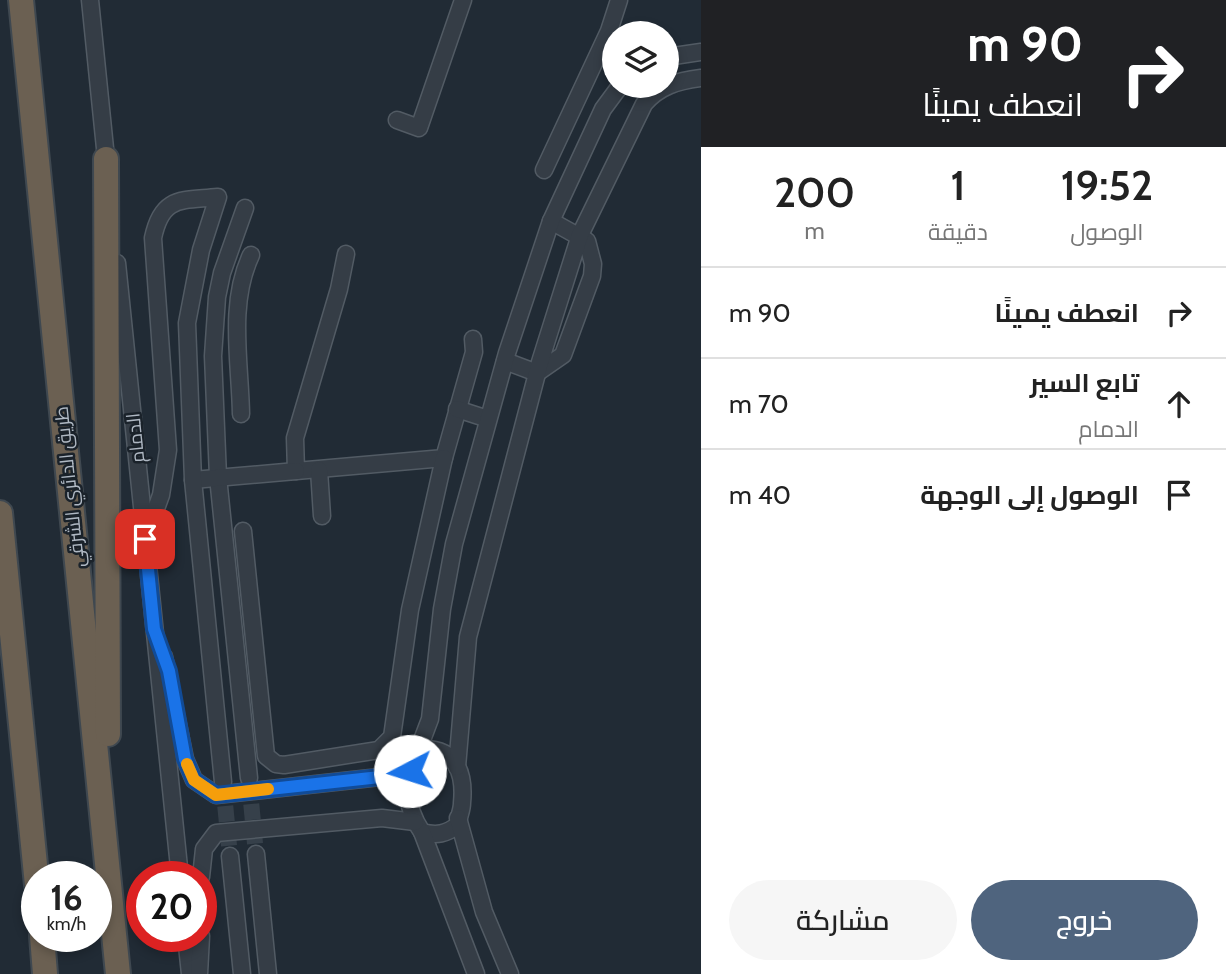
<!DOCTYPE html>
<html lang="ar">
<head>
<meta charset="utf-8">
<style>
	body { margin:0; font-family:Cabin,Cairo,sans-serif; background:#f6f6f6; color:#222; direction:rtl; height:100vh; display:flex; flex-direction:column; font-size:26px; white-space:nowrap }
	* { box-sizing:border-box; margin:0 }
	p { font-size:23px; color:#767676 }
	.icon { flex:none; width:38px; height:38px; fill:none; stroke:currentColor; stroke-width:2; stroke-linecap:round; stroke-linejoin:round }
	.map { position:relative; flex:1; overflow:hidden; direction:ltr }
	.panel { display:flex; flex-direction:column; background:#fff; width:525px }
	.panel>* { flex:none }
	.top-card { background:#202124; color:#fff; overflow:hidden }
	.fabs { position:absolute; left:602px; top:21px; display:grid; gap:14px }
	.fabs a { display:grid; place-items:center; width:77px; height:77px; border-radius:50%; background:#fff; box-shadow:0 4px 10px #0003; font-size:35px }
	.speed { position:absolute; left:21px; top:861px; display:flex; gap:14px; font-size:35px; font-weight:700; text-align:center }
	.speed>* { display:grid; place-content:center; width:91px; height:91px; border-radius:50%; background:#fff; box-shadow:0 4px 10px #0003; line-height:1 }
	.speed small { font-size:18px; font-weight:400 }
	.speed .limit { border:10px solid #d22; background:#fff; color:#111 }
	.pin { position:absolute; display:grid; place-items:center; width:60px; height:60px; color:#fff; margin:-30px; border-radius:14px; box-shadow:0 4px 10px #0006 }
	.me { position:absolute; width:77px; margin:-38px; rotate:265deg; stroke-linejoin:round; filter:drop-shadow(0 0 5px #0008) }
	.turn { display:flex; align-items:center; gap:24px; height:147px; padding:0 28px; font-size:32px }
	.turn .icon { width:91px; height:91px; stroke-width:2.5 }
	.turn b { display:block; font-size:49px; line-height:60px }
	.eta { display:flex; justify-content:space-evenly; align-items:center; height:119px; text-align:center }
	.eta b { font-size:42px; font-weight:600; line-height:49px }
	.button { display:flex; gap:14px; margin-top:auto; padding:14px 28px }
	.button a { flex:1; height:80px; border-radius:42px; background:#4f647e; color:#fff; font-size:28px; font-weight:600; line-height:80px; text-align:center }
	.button a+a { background:#f6f6f6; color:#222 }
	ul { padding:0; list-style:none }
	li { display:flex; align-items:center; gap:21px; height:91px; padding:0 28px; border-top:2px solid #e0e0e0 }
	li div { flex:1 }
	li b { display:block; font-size:26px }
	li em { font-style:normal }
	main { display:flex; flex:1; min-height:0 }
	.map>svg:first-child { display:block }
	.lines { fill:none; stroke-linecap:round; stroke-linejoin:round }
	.minor-tunnel { stroke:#36404a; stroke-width:16; stroke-dasharray:16 8; stroke-linecap:butt }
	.minor-casing { stroke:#525b64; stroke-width:19 }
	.highway-casing { stroke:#3f4850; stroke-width:28 }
	.minor { stroke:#353d46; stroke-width:16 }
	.highway { stroke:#6b6052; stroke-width:24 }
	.route-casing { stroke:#114b97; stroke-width:18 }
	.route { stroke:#1a73e8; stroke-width:12 }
	.slow { stroke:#f59e0b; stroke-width:12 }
	.labels { text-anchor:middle; stroke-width:5; stroke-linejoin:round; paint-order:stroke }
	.street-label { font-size:19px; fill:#afb8c3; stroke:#1a222a }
</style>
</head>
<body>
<main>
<section class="panel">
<div class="top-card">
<div class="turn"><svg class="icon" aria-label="right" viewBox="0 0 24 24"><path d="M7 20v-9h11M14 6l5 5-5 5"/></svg><div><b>90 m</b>انعطف يمينًا</div></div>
</div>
<div class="eta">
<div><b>19:52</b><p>الوصول</p></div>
<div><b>1</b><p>دقيقة</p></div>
<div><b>200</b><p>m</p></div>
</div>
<ul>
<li><svg class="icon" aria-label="right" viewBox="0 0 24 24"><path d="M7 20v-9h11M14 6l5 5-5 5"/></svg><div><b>انعطف يمينًا</b></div><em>90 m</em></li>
<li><svg class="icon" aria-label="ahead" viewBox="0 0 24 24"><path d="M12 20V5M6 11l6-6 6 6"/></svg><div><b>تابع السير</b><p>الدمام</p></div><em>70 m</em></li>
<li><svg class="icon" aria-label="arrive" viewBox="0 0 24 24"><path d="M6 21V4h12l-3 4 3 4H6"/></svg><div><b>الوصول إلى الوجهة</b></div><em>40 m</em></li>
</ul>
<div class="button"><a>خروج</a><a>مشاركة</a></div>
</section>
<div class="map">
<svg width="701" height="974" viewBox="0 0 701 974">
	<rect width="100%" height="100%" fill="#212b35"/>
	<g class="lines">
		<g class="minor-tunnel">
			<polyline points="249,780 256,854"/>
			<polyline points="223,782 230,856"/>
		</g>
		<g class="minor-casing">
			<g id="minor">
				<polyline points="90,0 107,168"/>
				<polyline points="667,57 701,52"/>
				<polyline points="397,120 419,128 463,0"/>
				<polyline points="544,170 609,31 619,0"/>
				<polyline points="245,208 222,273 217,297 213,356 218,477 249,778"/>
				<polyline points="346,254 339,289 295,438 296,471 444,458 474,352 473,339"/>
				<polyline points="117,263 180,877"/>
				<polyline points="505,361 537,373 563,355 592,276 593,264 587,241 551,221"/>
				<polyline points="457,409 488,419"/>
				<path d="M241 414C240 361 228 304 251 255"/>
				<polyline points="319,470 322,516"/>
				<polyline points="193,480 296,471"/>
				<polyline points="243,531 266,756 276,764 284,765 379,750 392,737 410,610 444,458"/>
				<path d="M145 539 161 495 168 450 153 238C162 195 182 201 218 197L201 250 187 323 193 480 223 782"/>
				<polyline points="164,657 185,759 194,780 216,795 380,777 412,763"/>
				<path d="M424 749C456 749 465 773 462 803 462 811 458 817 458 825 446 834 437 836 422 832 405 807 400 770 424 749Z"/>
				<polyline points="416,756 430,719 442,609 454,544 507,353 551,221 603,109 620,86"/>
				<path d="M457 767 468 637 540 362 580 235 644 104C659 86 678 81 701 78"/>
				<polyline points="458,818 484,912 510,974"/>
				<polyline points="422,832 476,974"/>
				<polyline points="256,854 268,974"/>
				<polyline points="230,856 242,974"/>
				<polyline points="201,877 204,849 216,833 382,818 415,822"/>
				<polyline points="186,936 190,974"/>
				<polyline points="199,974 201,936"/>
			</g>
		</g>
		<g class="highway-casing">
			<g id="highway">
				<polyline points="21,0 118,974"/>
				<polyline points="106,159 108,734"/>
				<polyline points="0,513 37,885"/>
				<polyline points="42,936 45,974"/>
			</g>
		</g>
		<use href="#minor" class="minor"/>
		<use href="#highway" class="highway"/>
	</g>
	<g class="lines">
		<g class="route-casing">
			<polyline id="route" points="145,539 154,629 169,671 185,759 194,780 216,795 380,777 412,763 410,771"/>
		</g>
		<use href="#route" class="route"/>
		<polyline class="slow" points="187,764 194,780 216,795 268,789"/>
	</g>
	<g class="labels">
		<g class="street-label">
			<text transform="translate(135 438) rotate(-96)" y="7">الدمام</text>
			<text transform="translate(69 487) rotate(-96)" y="7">طريق الدائري الشرقي</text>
		</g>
	</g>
</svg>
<div class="fabs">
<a><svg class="icon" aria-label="layers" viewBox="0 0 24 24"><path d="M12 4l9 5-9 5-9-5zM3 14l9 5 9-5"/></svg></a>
</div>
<div class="speed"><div>16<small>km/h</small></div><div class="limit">20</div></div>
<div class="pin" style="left:145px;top:539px;background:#d93025"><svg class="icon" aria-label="arrive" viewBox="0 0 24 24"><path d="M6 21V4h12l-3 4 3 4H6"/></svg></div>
<svg class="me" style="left:410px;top:771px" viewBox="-20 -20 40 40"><circle r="19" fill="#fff"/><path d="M0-13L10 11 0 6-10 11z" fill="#1a73e8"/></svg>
</div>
</main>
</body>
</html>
